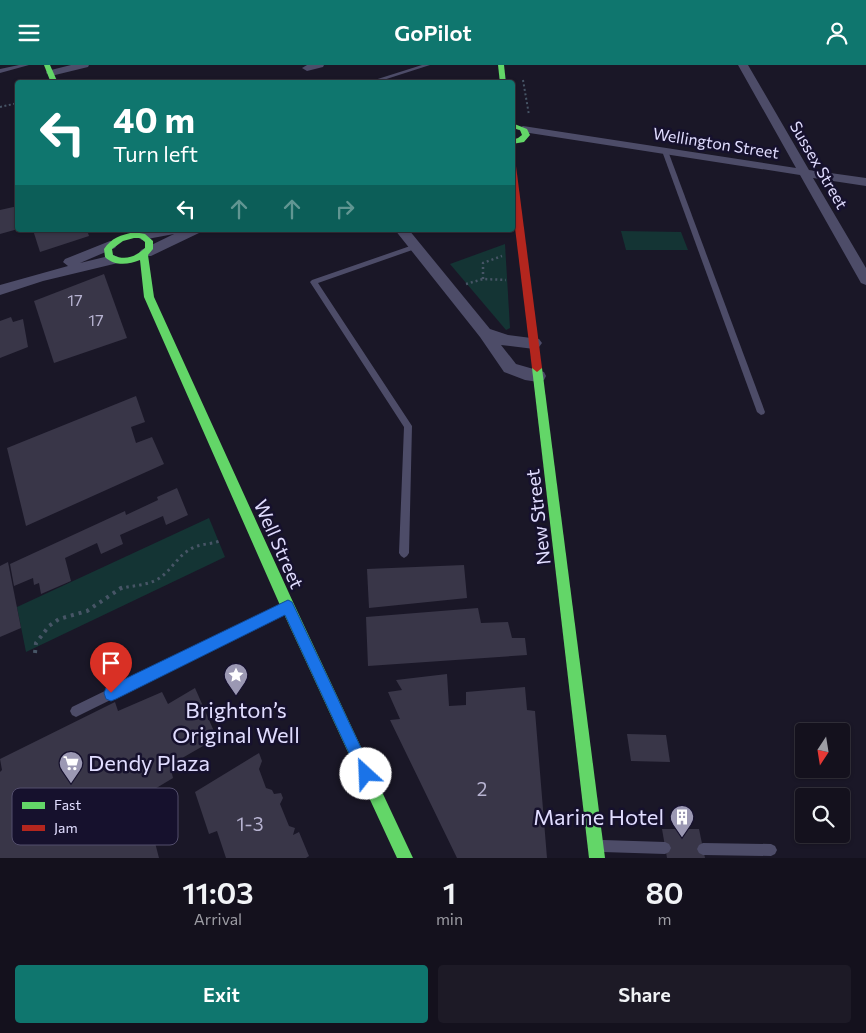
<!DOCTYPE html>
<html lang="en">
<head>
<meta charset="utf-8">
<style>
	body { margin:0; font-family:Commissioner,sans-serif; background:#1d1a26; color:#f1f3f6; height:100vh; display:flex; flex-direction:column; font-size:19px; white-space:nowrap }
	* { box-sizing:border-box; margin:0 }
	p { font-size:16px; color:#9d9da4 }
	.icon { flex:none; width:28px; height:28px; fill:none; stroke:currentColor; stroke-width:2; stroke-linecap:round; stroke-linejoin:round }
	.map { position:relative; height:793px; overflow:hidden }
	.side { display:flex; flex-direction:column; background:#14111d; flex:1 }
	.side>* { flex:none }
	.banner { position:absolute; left:15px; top:15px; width:500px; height:152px; border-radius:5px; box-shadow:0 1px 4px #0004,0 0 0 1px #33313b; background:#0f766e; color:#fff; overflow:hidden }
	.needle { width:32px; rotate:192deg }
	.tools { position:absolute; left:795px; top:658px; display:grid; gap:10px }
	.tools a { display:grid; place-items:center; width:55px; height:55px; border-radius:5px; background:#14111d; box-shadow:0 1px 4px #0004,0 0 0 1px #33313b; font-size:25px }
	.pin { position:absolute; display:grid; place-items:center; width:42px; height:42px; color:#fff; margin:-51px -21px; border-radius:50% 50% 50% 0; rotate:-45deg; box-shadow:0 0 5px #0007 }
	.pin .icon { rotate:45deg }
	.me { position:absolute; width:55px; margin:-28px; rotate:335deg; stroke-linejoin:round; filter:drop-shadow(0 0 4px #0008) }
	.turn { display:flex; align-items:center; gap:18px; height:105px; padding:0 15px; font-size:22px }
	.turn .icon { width:65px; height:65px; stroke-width:2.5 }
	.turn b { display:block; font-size:35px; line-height:42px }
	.lanes { display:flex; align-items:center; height:48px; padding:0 15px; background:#0003; justify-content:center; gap:25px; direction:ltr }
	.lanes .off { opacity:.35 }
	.eta { display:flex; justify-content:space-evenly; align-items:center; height:85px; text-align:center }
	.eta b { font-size:30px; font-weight:600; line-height:35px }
	.button { display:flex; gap:10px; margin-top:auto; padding:10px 15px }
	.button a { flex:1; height:58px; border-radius:5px; background:#0f766e; color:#fff; font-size:20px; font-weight:600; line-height:58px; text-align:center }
	.button a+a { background:#1d1a26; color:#f1f3f6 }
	header { display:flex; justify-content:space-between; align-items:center; height:65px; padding:0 15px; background:#0f766e; color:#fff; font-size:22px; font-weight:600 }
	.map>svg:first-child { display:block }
	.green { fill:#143434 }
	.building { fill:#393648 }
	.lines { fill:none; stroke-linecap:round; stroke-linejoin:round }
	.path-far3 { stroke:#475566; stroke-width:2; stroke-dasharray:2 2.5; stroke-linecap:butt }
	.path-far2 { stroke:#475566; stroke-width:2.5; stroke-dasharray:2 3; stroke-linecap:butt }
	.path-far1 { stroke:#475566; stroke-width:3; stroke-dasharray:2.5 4; stroke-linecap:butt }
	.path { stroke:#475566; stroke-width:4; stroke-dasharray:3 5; stroke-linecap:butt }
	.lane { fill:#4d4c68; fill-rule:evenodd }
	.street { fill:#4d4c68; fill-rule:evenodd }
	.fast { fill:#63d668; fill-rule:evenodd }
	.jam { fill:#b3261e; fill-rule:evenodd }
	.route { fill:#1a73e8; stroke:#114b97 }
	.labels { text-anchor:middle; stroke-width:5; stroke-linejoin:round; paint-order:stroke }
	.far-street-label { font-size:16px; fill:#e1ddff; stroke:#16112d }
	.number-label { font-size:16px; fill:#b7b3d1 }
	.street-label { font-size:19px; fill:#e1ddff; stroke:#16112d }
	.near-number-label { font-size:19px; fill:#b7b3d1 }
	.near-poi-label { font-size:22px; fill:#e1ddff; stroke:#16112d }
	.key { fill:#16112d; stroke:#534e6c; stroke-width:1 }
	.key-label { font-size:14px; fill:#e1ddff }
</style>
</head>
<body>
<header><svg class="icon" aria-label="menu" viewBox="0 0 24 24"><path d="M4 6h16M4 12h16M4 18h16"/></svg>GoPilot<svg class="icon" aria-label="person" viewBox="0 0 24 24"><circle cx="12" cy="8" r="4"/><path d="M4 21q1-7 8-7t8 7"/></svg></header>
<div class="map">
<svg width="866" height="793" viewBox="0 0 866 793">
	<rect width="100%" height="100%" fill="#1a1727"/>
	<g class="green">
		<polygon points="621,166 681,167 688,185 626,185"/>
		<polygon points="505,179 510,263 506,265 450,199"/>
		<polygon points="209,453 225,492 26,587 17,542"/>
	</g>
	<g class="building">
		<polygon points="18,141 18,164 0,169 0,145"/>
		<polygon points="33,165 87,165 89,171 40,187"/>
		<polygon points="104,209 127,273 54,298 34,236"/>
		<polygon points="11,252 13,257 23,254 28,282 0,293 0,256"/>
		<polygon points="136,331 145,357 131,362 136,378 152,372 164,399 26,461 7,383"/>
		<polygon points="177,423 188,450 166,460 163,451 120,470 123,479 101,489 97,478 65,493 71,516 41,529 39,518 34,520 33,513 14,521 10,499 125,446 126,450 158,435 157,432"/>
		<polygon points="8,497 21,563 0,572 0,501"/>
		<polygon points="464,500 467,533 369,543 367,504"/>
		<polygon points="478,543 481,558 508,557 512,573 525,573 527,590 368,601 366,552"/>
		<polygon points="447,609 449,641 466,640 466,627 525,622 527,645 535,646 547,793 457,793 390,655 400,654 388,627 402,625 396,615"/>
		<polygon points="195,623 217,673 170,700 173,713 143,731 159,793 0,793 0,707 2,705 0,694 115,637 118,646 162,627 168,639"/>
		<polygon points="627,669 666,670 670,697 631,696"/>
		<polygon points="259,688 262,696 259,704 266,723 272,725 274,729 281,728 283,733 280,739 289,761 295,763 293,770 299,767 309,791 306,793 226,793 217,766 209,769 195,727"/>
		<polygon points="662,764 699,764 705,793 667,793"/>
	</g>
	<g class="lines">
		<g class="path-far3">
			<polyline points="523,15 529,50"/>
			<polyline points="0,42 18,38"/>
		</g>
		<g class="path-far2">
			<polyline points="483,214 483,198 502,191"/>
			<polyline points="466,219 483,214 506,215"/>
		</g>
		<path class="path-far1" d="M120 524C132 520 146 521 158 514 170 507 177 492 189 485 199 478 211 480 222 475"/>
		<polyline class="path" points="35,588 36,578 49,561 59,554 87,546 121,523 125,522"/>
		<g class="lane">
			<polygon points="19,0 29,0 0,8 0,4"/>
			<polygon points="422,0 430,0 374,18 365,18"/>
			<polygon points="665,84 668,86 765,347 764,349 761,350 757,347 662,86"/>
			<polygon points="416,179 418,179 418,183 318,218 412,361 409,488 407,491 404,493 401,491 399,488 404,362 310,217 312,215"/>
			<polygon points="287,537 291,538 292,542 291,546 80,650 76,652 72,650 70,646 72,642"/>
			<polygon points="603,775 665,777 669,779 671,783 669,787 665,789 603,787 599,785 597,781 599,777"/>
			<polygon points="703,778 771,779 775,781 777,785 775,789 771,791 703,790 699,788 697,784 699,780"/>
		</g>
		<g class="street">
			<polygon points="71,0 89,0 88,2 51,11 46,8 47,6"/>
			<polygon points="324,0 323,2 307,6 302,3 307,0"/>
			<polygon points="738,0 748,0 809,105 866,113 866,121 813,113 866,203 866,220 861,218 800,110 523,67 517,64 523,61 796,103"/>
			<polygon points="151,165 181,165 180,167 201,165 199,168 151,191 141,191 139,188 141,185 174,169 142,175 135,171 137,168"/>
			<polygon points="395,165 409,165 490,264 508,270 539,274 542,278 539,282 534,284 501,280 516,299 544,307 546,311 544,315 538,317 525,315 504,307 480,272"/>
			<polygon points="110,176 115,177 117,180 115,183 80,198 113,190 118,192 120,195 118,198 43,216 0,230 0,220 68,201 63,197 65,194"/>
		</g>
		<g class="fast">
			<polygon points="44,0 50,0 58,18 51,18"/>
			<polygon points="498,0 504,0 506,18 500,18"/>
			<polygon points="512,58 527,64 530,70 524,77 512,79 512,75 518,73 522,70 520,65 512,63"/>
			<path d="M134 167 145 169 153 176V184L148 190 154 232 293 537 413 793H397L283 547 144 232 140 195C128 200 114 201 105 192L104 184C111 173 121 170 134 167ZM134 173H140L145 177V183C135 192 125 196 113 190L112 184 123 176Z"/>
			<polygon points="537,299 542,303 605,793 589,793 532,303"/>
		</g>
		<polygon class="jam" points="512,99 516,101 542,303 537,307 532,303 512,138"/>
	</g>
	<polygon class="route" points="288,535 292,537 371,704 374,709 371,714 366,716 361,714 285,550 116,634 111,636 106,634 104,628 106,623"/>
	<defs>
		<g id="sight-pin" transform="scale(1.25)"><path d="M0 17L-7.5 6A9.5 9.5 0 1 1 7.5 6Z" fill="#9b98b3" stroke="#16112d"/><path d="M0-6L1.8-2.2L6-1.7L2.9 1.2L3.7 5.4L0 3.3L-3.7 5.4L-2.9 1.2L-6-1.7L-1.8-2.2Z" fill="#fff"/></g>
		<g id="supermarket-pin" transform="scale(1.25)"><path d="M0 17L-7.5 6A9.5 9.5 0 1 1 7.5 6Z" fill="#9b98b3" stroke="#16112d"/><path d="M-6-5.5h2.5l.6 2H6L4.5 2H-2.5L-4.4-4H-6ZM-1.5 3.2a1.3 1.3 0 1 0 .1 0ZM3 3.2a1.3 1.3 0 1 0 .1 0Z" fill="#fff"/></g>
		<g id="building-pin" transform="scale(1.25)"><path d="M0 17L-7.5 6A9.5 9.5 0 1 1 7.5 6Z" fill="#9b98b3" stroke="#16112d"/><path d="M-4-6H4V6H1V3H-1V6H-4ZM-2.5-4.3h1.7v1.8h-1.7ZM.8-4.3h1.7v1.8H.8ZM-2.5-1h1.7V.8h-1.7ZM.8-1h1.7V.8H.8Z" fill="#fff"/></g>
	</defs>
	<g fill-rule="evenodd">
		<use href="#sight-pin" x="236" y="610"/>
		<use href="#supermarket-pin" x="71" y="698"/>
		<use href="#building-pin" x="682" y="752"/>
	</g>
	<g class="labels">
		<g class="far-street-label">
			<text transform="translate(716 78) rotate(9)" y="6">Wellington Street</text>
			<text transform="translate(819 100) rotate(60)" y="6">Sussex Street</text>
		</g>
		<g class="number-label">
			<text x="75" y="241">17</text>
			<text x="96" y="261">17</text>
		</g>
		<g class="street-label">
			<text transform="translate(538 452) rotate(-97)" y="7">New Street</text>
			<text transform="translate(279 479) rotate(66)" y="7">Well Street</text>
		</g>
		<g class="near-number-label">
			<text x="482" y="731">2</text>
			<text x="250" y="766">1-3</text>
		</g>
		<g class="near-poi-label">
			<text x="236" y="653">Brighton’s<tspan x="236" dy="25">Original Well</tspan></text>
			<text x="88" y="706" text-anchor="start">Dendy Plaza</text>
			<text x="664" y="760" text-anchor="end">Marine Hotel</text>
		</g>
	</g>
	<rect x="12" y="723" width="166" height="57" rx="8" class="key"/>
	<rect x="22" y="737" width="23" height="7" fill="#63d668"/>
	<rect x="22" y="760" width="23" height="6" fill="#b3261e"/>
	<g class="key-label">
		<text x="54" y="745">Fast</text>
		<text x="54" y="768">Jam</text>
	</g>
</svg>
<div class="tools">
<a><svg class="needle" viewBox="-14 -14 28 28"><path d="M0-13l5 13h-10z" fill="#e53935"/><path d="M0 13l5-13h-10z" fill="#9d9da4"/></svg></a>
<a><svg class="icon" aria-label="search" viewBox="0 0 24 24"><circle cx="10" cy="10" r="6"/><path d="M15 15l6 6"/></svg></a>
</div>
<div class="pin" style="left:111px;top:628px;background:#d93025"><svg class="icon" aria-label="arrive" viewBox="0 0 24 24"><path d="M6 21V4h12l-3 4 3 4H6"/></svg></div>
<svg class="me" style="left:366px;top:709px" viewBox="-20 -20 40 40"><circle r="19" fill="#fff"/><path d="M0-13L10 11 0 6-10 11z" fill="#1a73e8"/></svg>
<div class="banner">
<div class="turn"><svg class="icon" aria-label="left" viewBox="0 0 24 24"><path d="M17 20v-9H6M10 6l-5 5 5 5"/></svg><div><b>40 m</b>Turn left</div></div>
<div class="lanes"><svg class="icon" aria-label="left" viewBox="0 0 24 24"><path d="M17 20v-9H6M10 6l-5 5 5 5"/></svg><svg class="icon off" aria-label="ahead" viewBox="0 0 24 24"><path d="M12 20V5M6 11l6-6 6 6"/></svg><svg class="icon off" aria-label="ahead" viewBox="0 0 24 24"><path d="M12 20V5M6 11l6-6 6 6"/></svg><svg class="icon off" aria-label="right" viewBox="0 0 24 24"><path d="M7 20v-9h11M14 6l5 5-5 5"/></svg></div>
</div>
</div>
<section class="side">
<div class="eta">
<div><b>11:03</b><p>Arrival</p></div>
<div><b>1</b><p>min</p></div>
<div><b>80</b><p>m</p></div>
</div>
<div class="button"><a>Exit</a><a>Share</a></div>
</section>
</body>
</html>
